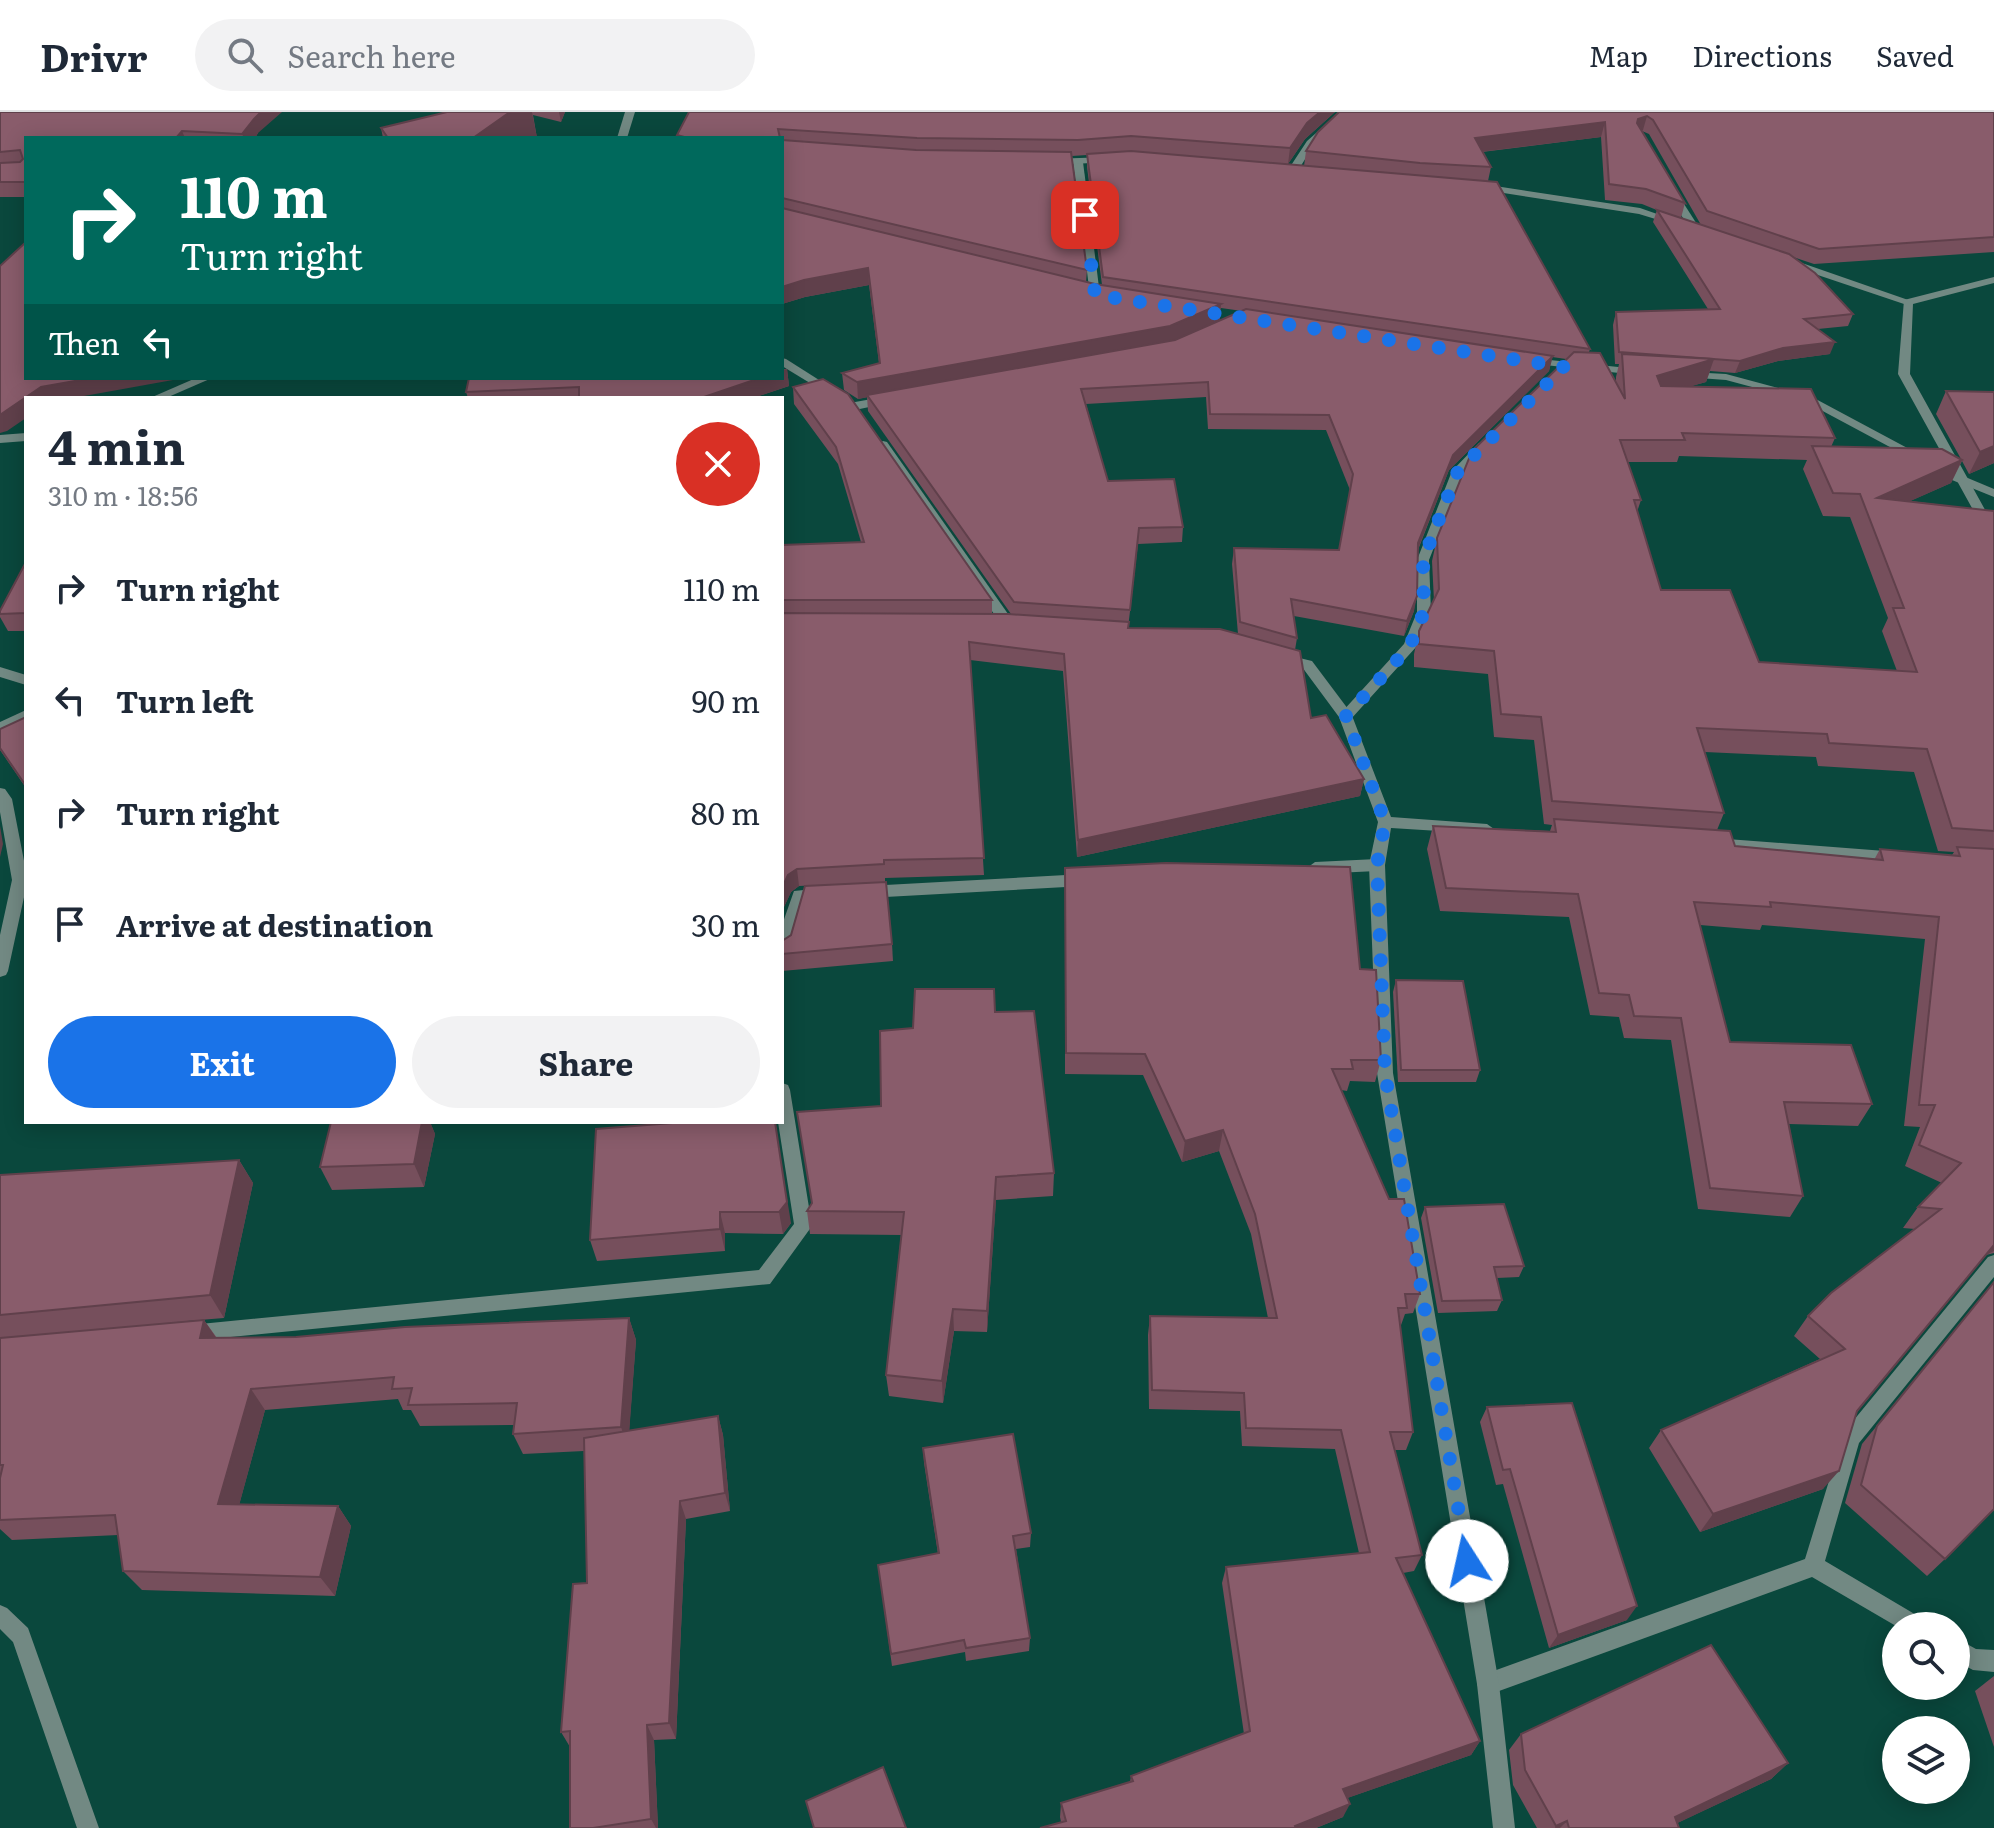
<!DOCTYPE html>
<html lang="en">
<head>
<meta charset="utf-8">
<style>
	body { margin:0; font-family:Literata,serif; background:#f2f2f3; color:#1f2937; height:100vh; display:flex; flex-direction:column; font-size:30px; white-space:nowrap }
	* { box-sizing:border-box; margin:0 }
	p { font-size:26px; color:#747a83 }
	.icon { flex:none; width:44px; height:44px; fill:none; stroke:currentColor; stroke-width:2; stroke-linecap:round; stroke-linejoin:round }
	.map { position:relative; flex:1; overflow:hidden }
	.panel { position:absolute; left:24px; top:284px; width:760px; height:728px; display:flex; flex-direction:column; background:#fff; border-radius:0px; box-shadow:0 4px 20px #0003 }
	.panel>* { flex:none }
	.guide { position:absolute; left:24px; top:24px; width:760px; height:244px; border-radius:0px; box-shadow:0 4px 20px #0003; background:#00695c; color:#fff; overflow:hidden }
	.buttons { position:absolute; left:1882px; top:1500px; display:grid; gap:16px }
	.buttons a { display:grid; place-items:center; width:88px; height:88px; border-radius:50%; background:#fff; box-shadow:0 4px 20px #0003; font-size:40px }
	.pin { position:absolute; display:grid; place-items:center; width:68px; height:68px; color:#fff; margin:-34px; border-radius:16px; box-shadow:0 4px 12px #0006 }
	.me { position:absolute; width:88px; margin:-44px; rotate:350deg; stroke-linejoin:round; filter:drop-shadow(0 0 6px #0008) }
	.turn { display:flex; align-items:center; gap:28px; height:168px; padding:0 24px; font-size:36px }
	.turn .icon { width:104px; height:104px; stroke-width:2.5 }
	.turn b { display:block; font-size:56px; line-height:68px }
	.then { display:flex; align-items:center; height:76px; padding:0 24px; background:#0003; gap:16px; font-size:30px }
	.round { display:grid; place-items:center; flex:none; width:84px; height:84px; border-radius:42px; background:#f2f2f3 }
	.summary { display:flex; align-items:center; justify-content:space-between; height:136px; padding:0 24px }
	h1 { font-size:48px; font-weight:700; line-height:60px }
	.button { display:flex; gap:16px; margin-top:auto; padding:16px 24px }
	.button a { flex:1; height:92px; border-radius:48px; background:#1a73e8; color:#fff; font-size:32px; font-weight:700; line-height:92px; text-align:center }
	.button a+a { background:#f2f2f3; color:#1f2937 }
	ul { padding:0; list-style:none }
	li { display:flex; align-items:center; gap:24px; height:112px; padding:0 24px }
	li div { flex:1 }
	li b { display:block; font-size:30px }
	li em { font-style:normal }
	header { display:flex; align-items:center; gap:48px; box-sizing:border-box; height:112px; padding:0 40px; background:#fff; border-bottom:2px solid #e0e1e3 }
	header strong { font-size:38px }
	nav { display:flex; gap:44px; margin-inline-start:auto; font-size:28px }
	.search { width:560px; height:72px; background:#f2f2f3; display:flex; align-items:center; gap:20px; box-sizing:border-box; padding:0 28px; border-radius:44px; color:#747a83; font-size:30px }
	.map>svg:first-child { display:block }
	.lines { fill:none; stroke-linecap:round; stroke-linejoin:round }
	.service { fill:#728983; fill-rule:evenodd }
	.minor { fill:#728983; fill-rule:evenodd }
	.tertiary { fill:#728983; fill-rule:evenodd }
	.wall { fill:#764f5c; fill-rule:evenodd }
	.shaded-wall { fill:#60404b }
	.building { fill:#895c6b; stroke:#60404b; stroke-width:2 }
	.route { stroke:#1a73e8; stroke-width:14; stroke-dasharray:0 25.2 }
</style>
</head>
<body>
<header>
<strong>Drivr</strong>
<div class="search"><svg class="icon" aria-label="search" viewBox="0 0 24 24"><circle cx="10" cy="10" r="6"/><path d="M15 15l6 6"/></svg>Search here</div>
<nav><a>Map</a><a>Directions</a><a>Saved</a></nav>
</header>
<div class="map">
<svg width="1994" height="1716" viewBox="0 0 1994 1716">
	<rect width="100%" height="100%" fill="#0a483d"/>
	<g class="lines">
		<g class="service">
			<polygon points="1078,47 1083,50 1100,183 1095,186 1090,183 1073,50"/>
			<polygon points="1672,78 1677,81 1700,117 1699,119 1690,117 1667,81"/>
		</g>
		<g class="minor">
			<polygon points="625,0 635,0 627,26 617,26"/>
			<polygon points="1340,0 1351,0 1314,33 1297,60 1289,60 1288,58 1307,29"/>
			<polygon points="1108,45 1113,48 1112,50 1051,53 1046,50 1051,47"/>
			<polygon points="1482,72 1640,96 1680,110 1675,113 1639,102 1478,77 1478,73"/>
			<polygon points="1791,150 1799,150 1914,190 1904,192 1791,154"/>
			<polygon points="1530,246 1638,257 1644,260 1638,263 1526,251 1526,247"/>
			<polygon points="1689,260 1726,262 1812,285 1926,346 1920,350 1916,349 1804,289 1726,268 1685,265 1685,261"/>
			<polygon points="196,266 212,266 166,286 150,286"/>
			<polygon points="889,284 893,286 893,290 855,298 849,294 855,290"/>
			<polygon points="26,321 26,329 0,331 0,323"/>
			<polygon points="1483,330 1489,334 1464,360 1429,448 1431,500 1417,534 1351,607 1341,607 1339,604 1341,601 1404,532 1417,500 1417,448 1452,359 1479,331"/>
			<polygon points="1951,359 1994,377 1994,385 1947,366 1945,363"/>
			<polygon points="0,555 26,563 26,573 0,565"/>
			<polygon points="0,676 5,677 12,687 26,759 26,776 8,859 6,863 0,865 0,823 12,768 0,700"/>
			<polygon points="1377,747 1385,753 1377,759 1315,762 1307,756 1315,750"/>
			<polygon points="1084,762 1092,768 1084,774 867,786 859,780 867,774"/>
			<polygon points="824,776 832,782 829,786 805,788 790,839 782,845 782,813 794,779"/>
			<polygon points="782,971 788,973 790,978 812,1114 770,1172 190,1229 183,1227 181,1221 183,1215 190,1213 759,1158 794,1112 778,1010 782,1010"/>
			<polygon points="1994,1143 1994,1165 1859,1331 1825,1449 1923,1507 1926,1514 1896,1514 1812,1465 1488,1583 1480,1580 1477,1572 1480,1564 1488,1561 1805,1447 1844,1320 1988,1145"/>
			<polygon points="0,1493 7,1496 28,1516 99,1716 77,1716 13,1530 0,1517"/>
			<polygon points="1956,1526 1976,1537 1994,1538 1994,1560 1973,1558 1956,1549"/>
		</g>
		<g class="tertiary">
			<polygon points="1994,165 1994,171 1913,192 1910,262 1994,414 1994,429 1988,425 1898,262 1904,188"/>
			<polygon points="782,246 786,247 838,280 828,282 782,254"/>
			<polygon points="883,329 887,330 1013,509 1013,515 1003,515 877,333"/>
			<polygon points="1283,542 1312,549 1351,601 1391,705 1487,712 1494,717 1487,722 1391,716 1385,753 1393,961 1499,1572 1515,1716 1493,1716 1477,1572 1377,961 1369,753 1378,710 1339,605 1302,555 1278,549 1276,546 1278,543"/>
			<polygon points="26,598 26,609 0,621 0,610"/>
			<polygon points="1714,726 1898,740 1906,745 1898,750 1714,736 1706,731"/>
		</g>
	</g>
	<g class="wall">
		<polygon points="0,0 258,21 255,26 26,26 26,85 0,85"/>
		<polygon points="447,0 565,0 561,10 533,3 537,26 383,26 381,16"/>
		<path d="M689 0H1335L1305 27 1288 52 1304 54 1306 39 1339 0H1994V140L1814 152 1793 145 1853 202 1848 214 1818 217 1830 242 1778 249 1735 261 1710 259 1706 270 1691 274 1835 326 1831 335 1961 347 1936 302 1946 279 1994 280V351L1969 362 1962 349 1951 371 1910 389 1994 399V1141L1986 1143 1857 1300 1823 1377 1700 1420 1649 1336 1661 1318 1820 1247 1794 1224 1808 1204 1915 1117 1903 1116 1918 1095 1942 1071 1905 1054 1920 1015 1904 1014 1925 827 1762 813 1760 818 1700 813 1730 930 1872 992 1858 1014 1789 1012 1803 1084 1790 1105 1698 1097 1671 928 1624 926 1619 905 1590 903 1569 805 1440 799 1427 737 1433 714 1550 719 1552 713 1544 712 1534 628 1494 625 1488 562 1414 555V542L1419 519 1434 489 1432 449 1437 426 1566 247 1552 245 1549 259 1449 358 1418 438 1414 499 1404 524 1294 504 1297 526 1295 538 1311 606 1364 667 1360 684 1077 745 1063 559 970 548 984 763 885 766V770L799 774 791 780 783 797 782 804V433L861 430 838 352 794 292 793 275 992 488V502H1011L868 299 867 285 858 287 844 278 842 261 879 251 869 173 805 185 782 192V26H677V23ZM1642 19 1649 22 1701 113 1681 106 1685 91ZM1601 25 1605 88 1642 92 1664 101 1657 98 1653 110 1708 197 1616 200 1613 213 1615 252H1619L1616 265V270L1589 240 1590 237 1488 69 1491 55 1482 40ZM1087 43V55L1102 173 1086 170 1087 158 1072 44ZM1221 196 1242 199 1212 212ZM1206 285 1208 317 1326 318 1350 378 1339 438 1234 436 1232 452 1238 522 1128 516 1138 432 1182 430 1183 415 1108 369 1086 292ZM1679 344 1807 348 1803 357 1823 404 1850 405 1888 506 1882 519 1897 559 1759 550 1661 478 1637 400 1641 388 1628 350H1677ZM1705 640 1816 645 1818 654 1914 660 1938 739 1954 740 1952 743 1880 737 1874 748 1735 734 1717 718 1724 701Z"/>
		<polygon points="787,257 789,274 753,286 468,286 466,280"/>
		<polygon points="26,450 26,519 8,519 0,505 0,499"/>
		<polygon points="26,605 26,676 0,638 0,617"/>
		<polygon points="1065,756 1360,857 1381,948 1375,970 1350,969 1347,979 1341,978 1420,1182 1413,1201 1405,1202 1400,1216 1413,1320 1406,1338 1395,1338 1422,1443 1414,1459 1403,1461 1480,1629 1471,1643 1347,1686 1343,1705 1316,1716 1040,1716 1061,1710 1060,1705 1061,1691 1130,1670 1131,1664 1244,1622 1222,1471 1226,1455 1359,1441 1335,1337 1242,1334 1240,1299 1149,1297 1148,1223 1150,1204 1268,1206 1251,1122 1219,1039 1182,1050 1143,963 1065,962"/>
		<polygon points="782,829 892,832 893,849 782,859"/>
		<polygon points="1396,868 1480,958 1476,970 1398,970 1393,880"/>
		<polygon points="995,900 1054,1061 1053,1084 996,1088 987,1220 954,1219 943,1291 889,1284 886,1263 901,1123 810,1122 807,1099 881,994 913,916"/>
		<polygon points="331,1010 430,1010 435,1022 424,1075 332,1078 320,1055"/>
		<polygon points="685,1010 791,1111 783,1122 725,1121 725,1139 597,1149 590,1128"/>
		<polygon points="239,1048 253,1071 224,1206 175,1210 204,1208 217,1226 296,1225 629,1206 636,1228 629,1319 718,1304 723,1323 730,1399 686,1407 676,1627 654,1628 658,1716 570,1716 570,1635 561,1620 587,1471 584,1339 523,1342 513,1322 514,1313 420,1314 411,1298 403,1298 398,1287 265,1298 239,1393 338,1394 351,1414 335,1484 142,1478 123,1459 118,1423 12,1428 0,1417 0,1063"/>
		<polygon points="1425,1095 1524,1154 1519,1165 1497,1166 1502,1188 1497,1199 1438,1201 1421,1106"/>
		<polygon points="1994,1170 1945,1447 1927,1464 1845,1391 1862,1332"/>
		<polygon points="1487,1295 1627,1508 1549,1536 1503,1372 1496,1373 1480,1310"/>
		<polygon points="923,1336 1031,1421 1030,1435 1016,1437 1030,1526 1029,1539 966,1549 965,1540 892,1554 878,1453 938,1442 924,1351"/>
		<polygon points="1994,1564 1994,1635 1975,1579"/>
		<polygon points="1521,1622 1788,1651 1771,1667 1677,1711 1679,1716 1537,1716 1513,1673 1509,1638"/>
	</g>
	<g class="shaded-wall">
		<polygon points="261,0 282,0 258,21 255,26 244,26 242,22 254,7"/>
		<polygon points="510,0 532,0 537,26 473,26"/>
		<polygon points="559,0 565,0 561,10"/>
		<polygon points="1320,0 1335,0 1305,27 1288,52 1290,36 1307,11"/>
		<polygon points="1647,4 1643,18 1634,21 1638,7"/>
		<polygon points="1605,10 1601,25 1472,41 1475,26"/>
		<polygon points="182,19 185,26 176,26"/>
		<polygon points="868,156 869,173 805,185 782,192 782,175 804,168"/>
		<polygon points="1221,192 1220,208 1169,231 858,287 857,270"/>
		<polygon points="1835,230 1830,242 1778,249 1735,261 1740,249 1783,236"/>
		<polygon points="1553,244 1549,259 1449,358 1414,447 1418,431 1453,343"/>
		<polygon points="1714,247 1706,270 1650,286 1657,264"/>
		<polygon points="787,257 789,274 753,286 704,286 704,285 760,266 782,266 782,259"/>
		<polygon points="92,266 184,266 73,286 26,286 26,306 7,319 0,321 0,303 41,275"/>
		<polygon points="1994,334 1994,351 1969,362 1980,340"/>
		<polygon points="1962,348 1951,371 1870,407 1877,386"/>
		<polygon points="1417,484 1414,499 1404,524 1407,509"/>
		<polygon points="1364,667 1360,684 1077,745 1078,728"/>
		<polygon points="0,714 3,732 0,745"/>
		<polygon points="797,757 799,774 791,780 783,797 782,804 782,776 788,763"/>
		<polygon points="422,1010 430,1010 435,1022 424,1075 414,1052"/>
		<polygon points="1223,1018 1219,1039 1182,1050 1185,1029"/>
		<polygon points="777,1025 791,1111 783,1122 779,1100"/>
		<polygon points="239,1048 253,1071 224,1206 210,1183"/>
		<polygon points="996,1065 996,1088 987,1220 987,1199"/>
		<polygon points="720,1100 725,1121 725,1139 720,1117"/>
		<polygon points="1994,1133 1994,1139 1986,1143"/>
		<polygon points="953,1197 954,1219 943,1291 942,1269"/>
		<polygon points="629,1206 636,1228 628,1336 621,1315"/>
		<polygon points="204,1208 219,1230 200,1226"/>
		<polygon points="251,1277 265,1298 234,1412 218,1392"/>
		<polygon points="718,1304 723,1323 730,1399 725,1381"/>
		<polygon points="1839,1359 1823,1377 1700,1420 1713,1402"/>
		<polygon points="680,1389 686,1407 676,1627 669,1611"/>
		<polygon points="338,1394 351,1414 335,1484 320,1465"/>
		<polygon points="1637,1494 1627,1508 1549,1536 1558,1523"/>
		<polygon points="647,1613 654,1628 658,1716 656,1716 651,1707"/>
		<polygon points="1480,1629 1471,1643 1336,1690 1343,1677"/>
		<polygon points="1788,1651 1771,1667 1667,1716 1675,1705"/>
		<polygon points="1350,1692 1343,1705 1316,1716 1294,1716 1295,1714"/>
		<polygon points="1567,1709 1560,1716 1555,1716 1556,1714"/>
	</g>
	<g class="building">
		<polygon points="0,0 261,0 254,7 242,22 182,19 176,26 26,26 26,70 0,70 0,51 20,50 23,47 20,38 0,40"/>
		<polygon points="447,0 510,0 473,26 388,26 381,16"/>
		<polygon points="689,0 1320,0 1307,11 1290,36 1131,24 1078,28 917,26 778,17 780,26 688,26 677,23"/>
		<polygon points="1339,0 1994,0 1994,125 1819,137 1707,99 1653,8 1647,4 1638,7 1637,11 1685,91 1646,77 1609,72 1605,10 1475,26 1491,55 1420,51 1306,39 1318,20"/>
		<polygon points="782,28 916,38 1071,40 1087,158 782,86"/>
		<polygon points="1131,39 1497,70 1590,237 1103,165 1087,42"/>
		<polygon points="782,96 1095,172 1221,192 1170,214 857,270 842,261 880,251 868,156 804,168 782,175"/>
		<polygon points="1657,98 1789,142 1815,161 1853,202 1804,207 1835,230 1783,236 1740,249 1619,240 1616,200 1720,197"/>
		<polygon points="26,130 26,266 92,266 41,275 0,303 0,154"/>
		<polygon points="1246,197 1553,244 1453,343 1418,431 1417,484 1407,509 1291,487 1297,526 1240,510 1234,436 1339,438 1353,362 1329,303 1210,302 1208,270 1081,277 1108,369 1174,367 1183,415 1139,416 1130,498 1014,490 867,283 1175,228"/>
		<polygon points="1574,240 1600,241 1625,287 1622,242 1714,247 1657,264 1661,274 1811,277 1835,326 1682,321 1685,328 1620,328 1641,388 1634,388 1661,478 1730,478 1759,550 1917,560 1893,496 1904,496 1860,382 1833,381 1812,334 1942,337 1962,348 1877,386 1994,399 1994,719 1952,716 1927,637 1829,631 1827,622 1697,616 1724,701 1552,689 1541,605 1501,602 1494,539 1419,532 1419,519 1439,477 1437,426 1472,339"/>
		<polygon points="469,266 760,266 704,285 704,286 579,286 579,275 466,280"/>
		<polygon points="823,267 848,282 992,488 782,488 782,433 864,430 836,335 793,275"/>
		<polygon points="1946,279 1994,280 1994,334 1980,340"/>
		<polygon points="26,450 26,501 0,502 0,499"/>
		<polygon points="782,501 1008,502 1129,510 1128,516 1220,517 1300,539 1311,606 1326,603 1364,667 1078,728 1064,542 969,530 984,746 884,748 884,752 797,757 788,763 782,776"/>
		<polygon points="26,605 26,674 0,636 0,617"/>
		<polygon points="1554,707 1730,719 1735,734 1883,748 1880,737 1960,744 1957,735 1994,737 1994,1133 1857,1299 1839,1359 1713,1402 1661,1318 1845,1237 1808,1204 1831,1181 1941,1097 1918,1095 1961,1051 1919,1033 1935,993 1919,993 1939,805 1770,790 1771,795 1694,790 1730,930 1851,933 1872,992 1784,990 1803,1084 1710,1076 1681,906 1634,904 1629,883 1599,881 1578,782 1446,776 1433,714 1556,720"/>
		<polygon points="1166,751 1350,755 1360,857 1376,858 1381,948 1351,948 1353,957 1332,957 1389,1087 1404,1087 1420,1182 1405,1182 1407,1196 1398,1196 1413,1320 1390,1320 1422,1443 1396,1446 1480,1629 1343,1677 1350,1692 1295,1714 1296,1716 1040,1716 1066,1709 1061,1691 1133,1669 1131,1664 1250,1619 1226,1455 1370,1440 1341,1318 1246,1316 1244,1281 1152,1278 1150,1204 1277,1206 1255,1102 1223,1018 1185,1029 1145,942 1066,941 1065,756"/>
		<polygon points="886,770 892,832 782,842 782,829 791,823 805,774"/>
		<polygon points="1396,868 1463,869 1480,958 1401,958"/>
		<polygon points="915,877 994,877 995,900 1034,899 1054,1061 996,1065 987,1199 953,1197 942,1269 886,1263 904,1100 807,1099 812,1091 797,1000 881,994 880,919 913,916"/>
		<polygon points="331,1010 422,1010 414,1052 320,1055"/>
		<polygon points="685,1010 775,1010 787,1090 779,1100 720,1100 720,1117 590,1128 596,1017"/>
		<polygon points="239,1048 210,1183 0,1203 0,1063"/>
		<polygon points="1504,1092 1524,1154 1494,1155 1502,1188 1442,1189 1425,1095"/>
		<polygon points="1994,1170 1994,1397 1945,1447 1861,1373 1877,1314"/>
		<polygon points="629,1206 621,1315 513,1322 517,1291 408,1293 412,1276 392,1277 394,1265 251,1277 218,1392 338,1394 320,1465 123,1459 115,1403 0,1408 0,1366 3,1353 0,1353 0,1226 204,1208 200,1226 296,1225 405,1215"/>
		<polygon points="1572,1291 1637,1494 1558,1523 1510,1357 1503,1358 1487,1295"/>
		<polygon points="718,1304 725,1381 680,1389 669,1611 647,1613 651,1707 593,1716 570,1716 570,1619 561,1620 573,1472 587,1471 584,1326"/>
		<polygon points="1013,1322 1031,1421 1013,1424 1030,1526 966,1536 964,1528 891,1542 878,1453 939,1441 923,1336"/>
		<polygon points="1711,1533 1788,1651 1675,1705 1679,1716 1569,1716 1567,1709 1556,1714 1525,1658 1521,1622"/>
		<polygon points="883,1655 906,1716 814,1716 806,1689"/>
	</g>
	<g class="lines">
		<polyline class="route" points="1085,103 1095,183 1564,255 1458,359 1423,448 1424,500 1410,534 1346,604 1385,710 1377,753 1385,961 1467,1449"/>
	</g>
</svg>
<div class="buttons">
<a><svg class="icon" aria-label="search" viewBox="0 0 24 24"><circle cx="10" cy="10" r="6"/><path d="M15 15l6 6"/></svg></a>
<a><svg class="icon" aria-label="layers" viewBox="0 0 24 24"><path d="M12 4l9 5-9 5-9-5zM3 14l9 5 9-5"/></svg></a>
</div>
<div class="pin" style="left:1085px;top:103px;background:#d93025"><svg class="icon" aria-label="arrive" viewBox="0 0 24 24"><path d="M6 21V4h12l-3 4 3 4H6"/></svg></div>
<svg class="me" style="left:1467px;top:1449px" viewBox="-20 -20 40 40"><circle r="19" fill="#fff"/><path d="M0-13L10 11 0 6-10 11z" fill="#1a73e8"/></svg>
<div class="guide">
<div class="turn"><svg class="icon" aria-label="right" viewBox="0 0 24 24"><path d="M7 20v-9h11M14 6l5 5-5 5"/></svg><div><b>110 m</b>Turn right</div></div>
<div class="then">Then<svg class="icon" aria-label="left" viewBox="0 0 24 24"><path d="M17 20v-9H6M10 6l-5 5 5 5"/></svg></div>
</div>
<section class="panel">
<div class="summary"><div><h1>4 min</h1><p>310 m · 18:56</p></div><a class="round" style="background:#d93025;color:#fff"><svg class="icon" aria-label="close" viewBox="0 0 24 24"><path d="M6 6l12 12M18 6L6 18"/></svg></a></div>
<ul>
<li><svg class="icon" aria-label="right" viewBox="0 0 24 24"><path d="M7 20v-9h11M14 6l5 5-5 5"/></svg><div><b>Turn right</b></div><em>110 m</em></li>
<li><svg class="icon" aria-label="left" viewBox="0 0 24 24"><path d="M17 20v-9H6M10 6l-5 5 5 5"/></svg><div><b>Turn left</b></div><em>90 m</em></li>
<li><svg class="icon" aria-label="right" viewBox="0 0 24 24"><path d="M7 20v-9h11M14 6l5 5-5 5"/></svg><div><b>Turn right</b></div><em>80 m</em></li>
<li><svg class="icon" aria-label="arrive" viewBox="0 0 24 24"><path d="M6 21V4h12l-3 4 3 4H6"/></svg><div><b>Arrive at destination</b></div><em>30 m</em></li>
</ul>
<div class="button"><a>Exit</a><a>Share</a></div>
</section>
</div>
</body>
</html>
